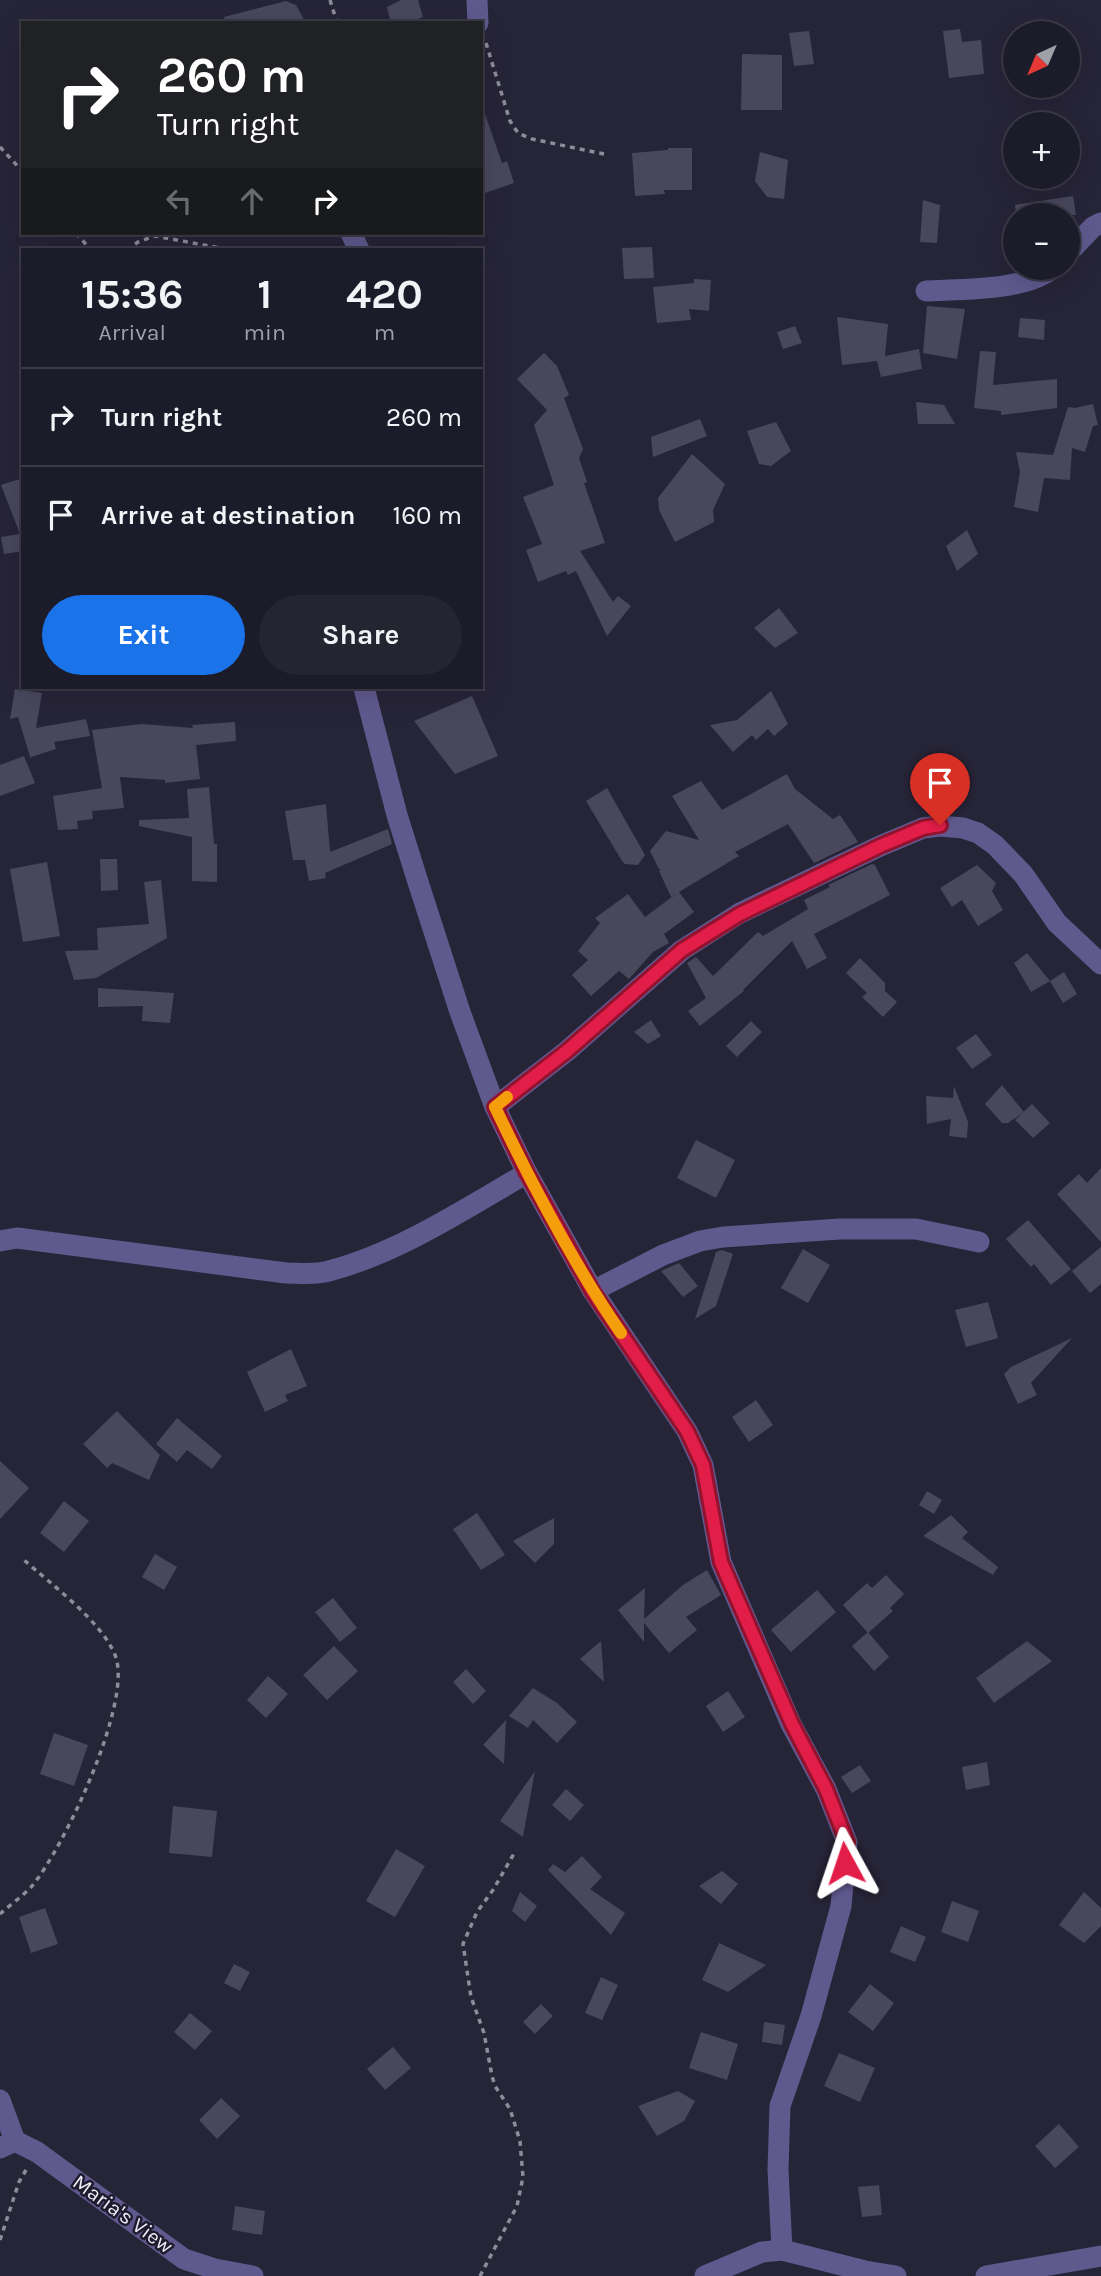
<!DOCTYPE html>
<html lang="en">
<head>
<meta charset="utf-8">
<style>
	body { margin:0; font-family:Karla,sans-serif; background:#252431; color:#f1f3f6; height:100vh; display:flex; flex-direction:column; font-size:26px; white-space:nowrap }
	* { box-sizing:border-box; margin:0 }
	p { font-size:23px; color:#a0a1a8 }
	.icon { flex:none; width:38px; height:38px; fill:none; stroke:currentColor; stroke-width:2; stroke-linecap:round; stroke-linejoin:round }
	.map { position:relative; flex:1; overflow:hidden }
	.details { position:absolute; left:21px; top:248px; width:462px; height:441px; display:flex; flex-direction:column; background:#1c1b29; border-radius:0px; box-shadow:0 7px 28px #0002,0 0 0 2px #3a3946 }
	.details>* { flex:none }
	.guide { position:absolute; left:21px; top:21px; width:462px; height:214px; border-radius:0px; box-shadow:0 7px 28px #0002,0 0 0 2px #3a3946; background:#202124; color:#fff; overflow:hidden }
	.needle { width:46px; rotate:224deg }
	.buttons { position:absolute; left:1003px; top:21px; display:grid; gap:14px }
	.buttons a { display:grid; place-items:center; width:77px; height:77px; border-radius:50%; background:#1c1b29; box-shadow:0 7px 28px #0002,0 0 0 2px #3a3946; font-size:35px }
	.pin { position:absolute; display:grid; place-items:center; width:60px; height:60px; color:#fff; margin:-72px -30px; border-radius:50% 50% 50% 0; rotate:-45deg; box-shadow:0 0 7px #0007 }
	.pin .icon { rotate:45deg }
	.me { position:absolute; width:77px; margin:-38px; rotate:355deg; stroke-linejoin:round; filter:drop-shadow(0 0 5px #0008) }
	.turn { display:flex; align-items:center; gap:24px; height:147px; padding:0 21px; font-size:32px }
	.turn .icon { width:91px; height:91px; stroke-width:2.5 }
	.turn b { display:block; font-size:49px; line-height:60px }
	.lanes { display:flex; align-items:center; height:66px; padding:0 21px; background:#0003; justify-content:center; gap:35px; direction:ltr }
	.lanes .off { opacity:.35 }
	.eta { display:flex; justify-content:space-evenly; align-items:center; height:119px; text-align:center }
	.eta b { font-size:42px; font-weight:700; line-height:49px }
	.button { display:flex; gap:14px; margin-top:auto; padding:14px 21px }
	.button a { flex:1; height:80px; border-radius:42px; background:#1a73e8; color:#fff; font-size:28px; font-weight:700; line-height:80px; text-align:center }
	.button a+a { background:#252431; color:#f1f3f6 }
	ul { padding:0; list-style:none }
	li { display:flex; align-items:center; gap:21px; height:98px; padding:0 21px; border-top:2px solid #3a3946 }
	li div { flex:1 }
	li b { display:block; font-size:26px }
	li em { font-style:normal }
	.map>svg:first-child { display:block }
	.building { fill:#49475c }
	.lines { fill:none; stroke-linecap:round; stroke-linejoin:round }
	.path { stroke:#8d8c9c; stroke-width:3.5; stroke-dasharray:5 5; stroke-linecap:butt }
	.street { stroke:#5f598e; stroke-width:21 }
	.route-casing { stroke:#92132f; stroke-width:18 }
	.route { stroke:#e11d48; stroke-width:12 }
	.slow { stroke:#f59e0b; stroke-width:12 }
	.labels { text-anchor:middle; stroke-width:5; stroke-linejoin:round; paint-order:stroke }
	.street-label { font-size:21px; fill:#edecf9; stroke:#1d1b2c }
</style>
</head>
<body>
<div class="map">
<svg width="1101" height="2276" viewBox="0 0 1101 2276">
	<rect width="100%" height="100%" fill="#262437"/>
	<g class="building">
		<polygon points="401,0 418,0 423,17 409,23 391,23 387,7"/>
		<polygon points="286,1 296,5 306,23 225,23 224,17"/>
		<polygon points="960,29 962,42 981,40 984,74 949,78 943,31"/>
		<polygon points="809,31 814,64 794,66 789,33"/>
		<polygon points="742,54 782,55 782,110 741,110"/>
		<polygon points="484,111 502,163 507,161 514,183 485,193 481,181 481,112"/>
		<polygon points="668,148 692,148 692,190 664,190 665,194 635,196 632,153 668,150"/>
		<polygon points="760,152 788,160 784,199 767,197 755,181"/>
		<polygon points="1073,196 1076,215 1016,215 1015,205"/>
		<polygon points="923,200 940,205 937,243 920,242"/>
		<polygon points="652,247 654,278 624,279 622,248"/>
		<polygon points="694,279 711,280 709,311 689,309 691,320 657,323 653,287 694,283"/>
		<polygon points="927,306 965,309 957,359 923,353"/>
		<polygon points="837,317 888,324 885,356 919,349 922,369 881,377 877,361 842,365"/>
		<polygon points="1020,318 1045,320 1044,340 1018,337"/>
		<polygon points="795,326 802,343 783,349 777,332"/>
		<polygon points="980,351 996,352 993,385 1057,379 1057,408 1001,415 1001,411 974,408"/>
		<polygon points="544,353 557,366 569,395 564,398 583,449 579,458 587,482 584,483 605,543 580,551 613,602 618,596 631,606 607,636 576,571 568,575 566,571 538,582 526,550 542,544 523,497 554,485 534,425 547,410 517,379"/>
		<polygon points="916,402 944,405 955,424 918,424"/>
		<polygon points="1093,404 1098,425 1093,426 1085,452 1072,448 1070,480 1044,478 1038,512 1014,507 1020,472 1016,452 1053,455 1068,407 1075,408"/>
		<polygon points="700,419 707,436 653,457 651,437"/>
		<polygon points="776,422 791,451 771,466 759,464 747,431"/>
		<polygon points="692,454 725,484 713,510 714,522 675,542 659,510 658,498"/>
		<polygon points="23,478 23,551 4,554 1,537 20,534 1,485"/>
		<polygon points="967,530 978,554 957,571 946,546"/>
		<polygon points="779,608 798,633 775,648 754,628"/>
		<polygon points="15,689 42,693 36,728 86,719 90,736 54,742 56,749 31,757 31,760 18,717 10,719"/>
		<polygon points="771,691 788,724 774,736 768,729 756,740 752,735 733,752 710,725 737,720"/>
		<polygon points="472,696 498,756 455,774 414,721"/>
		<polygon points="235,722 236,741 196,745 200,779 165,783 165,780 120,777 124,808 92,811 93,819 77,821 78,829 58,830 53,796 102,788 92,730 141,724 193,728 192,725"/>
		<polygon points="24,756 35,783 0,796 0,765"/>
		<polygon points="787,774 795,789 833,819 840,815 858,842 814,863 788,824 735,852 739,856 679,892 694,912 664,934 669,943 653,952 629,979 619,971 591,996 572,975 588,960 578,951 600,923 595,918 628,894 645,917 676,894 671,897 659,871 661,870 659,869 650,851 666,831 699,840 672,796 701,781 722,810"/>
		<polygon points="209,787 214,844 217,844 217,882 192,881 192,837 139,826 139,820 189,818 187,789"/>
		<polygon points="607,788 645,855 638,865 625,864 622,861 586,801"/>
		<polygon points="326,804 330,852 388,829 392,844 325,873 326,878 309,881 305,860 293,860 285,811"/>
		<polygon points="100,859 117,859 118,890 101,891"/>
		<polygon points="47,862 60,936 23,942 10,869"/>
		<polygon points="872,864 875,865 890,895 814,934 827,958 807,969 792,941 743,990 744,991 700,1026 688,1011 706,998 687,963 696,957 713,976 758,932 763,936 808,909 804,900 830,887 828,885"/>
		<polygon points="977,865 996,883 992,891 1003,910 978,926 962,900 952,907 940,888"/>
		<polygon points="161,880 167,938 96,978 74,980 65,951 98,950 97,928 149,924 144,882"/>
		<polygon points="1027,953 1050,981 1031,992 1014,963"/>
		<polygon points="860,958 885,983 885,991 897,1002 883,1017 862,997 867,993 846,973"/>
		<polygon points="1064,972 1077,994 1063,1003 1050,981"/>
		<polygon points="98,988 174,993 170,1023 142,1021 143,1006 98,1007"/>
		<polygon points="651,1020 661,1036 648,1044 634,1032"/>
		<polygon points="751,1021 762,1032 737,1057 726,1046"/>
		<polygon points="976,1034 992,1055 972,1069 956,1048"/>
		<polygon points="1002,1085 1024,1112 1008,1123 1002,1123 985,1104"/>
		<polygon points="954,1086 968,1122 967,1138 949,1136 951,1119 927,1124 926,1096 953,1098"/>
		<polygon points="1032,1104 1050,1123 1033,1138 1015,1120"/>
		<polygon points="696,1140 735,1160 716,1198 677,1178"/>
		<polygon points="1101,1168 1101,1242 1057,1194 1079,1174 1087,1183"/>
		<polygon points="1028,1220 1071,1269 1051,1285 1034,1264 1031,1267 1006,1239"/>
		<polygon points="1101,1247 1101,1284 1090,1293 1072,1271"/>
		<polygon points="803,1249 830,1265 808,1303 781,1288"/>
		<polygon points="722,1250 733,1254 716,1306 695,1319 716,1252"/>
		<polygon points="679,1263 698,1286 683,1297 661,1271"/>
		<polygon points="988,1302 998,1338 966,1347 955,1310"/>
		<polygon points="1072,1338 1031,1383 1037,1395 1018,1404 1004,1374 1011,1367"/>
		<polygon points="291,1349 307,1386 285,1395 288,1401 265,1412 247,1372"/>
		<polygon points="756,1400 773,1425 749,1442 732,1417"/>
		<polygon points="117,1411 160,1455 149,1480 112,1463 107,1468 83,1444"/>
		<polygon points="177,1418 222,1456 212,1469 187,1450 177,1462 156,1444"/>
		<polygon points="0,1461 29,1488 0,1519"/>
		<polygon points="927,1491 942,1500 934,1514 919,1505"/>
		<polygon points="64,1501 89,1521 64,1552 40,1533"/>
		<polygon points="477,1513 505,1555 481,1570 453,1529"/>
		<polygon points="951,1515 968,1532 962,1538 998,1567 993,1575 923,1536"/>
		<polygon points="554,1518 554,1544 535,1563 513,1541"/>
		<polygon points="155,1554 177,1567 164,1590 142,1577"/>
		<polygon points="707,1570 721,1595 686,1617 697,1630 669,1653 644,1623 644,1642 618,1610 645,1588 644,1619 683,1585"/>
		<polygon points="886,1575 904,1594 890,1608 893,1611 868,1633 843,1605 867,1583 872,1588"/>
		<polygon points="817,1590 836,1612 791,1652 771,1630"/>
		<polygon points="333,1598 357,1628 340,1642 315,1612"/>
		<polygon points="868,1632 889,1657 874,1671 852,1646"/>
		<polygon points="601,1641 604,1682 580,1659"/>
		<polygon points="1027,1641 1052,1661 994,1703 976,1678"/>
		<polygon points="334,1646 358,1671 327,1700 303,1675"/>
		<polygon points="466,1669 486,1691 473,1704 453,1682"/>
		<polygon points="268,1676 288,1694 266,1718 247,1700"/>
		<polygon points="533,1688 557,1703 577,1722 557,1743 533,1720 528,1728 509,1716"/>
		<polygon points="728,1691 745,1717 723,1732 706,1706"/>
		<polygon points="506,1720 504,1764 483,1745"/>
		<polygon points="54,1733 88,1745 74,1786 40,1774"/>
		<polygon points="987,1762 990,1785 966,1790 962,1767"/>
		<polygon points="860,1765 871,1781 852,1793 841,1777"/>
		<polygon points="535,1771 523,1837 500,1821"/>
		<polygon points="566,1789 584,1805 570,1821 552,1805"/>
		<polygon points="173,1806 217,1811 212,1857 169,1853"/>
		<polygon points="396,1849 425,1866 395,1917 366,1901"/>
		<polygon points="582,1856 602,1877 590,1889 625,1913 611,1935 548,1870 553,1864 565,1872"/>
		<polygon points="722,1871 738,1884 721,1904 699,1886"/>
		<polygon points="520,1892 537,1906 525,1922 512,1911"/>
		<polygon points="1084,1892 1101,1908 1101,1926 1084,1943 1059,1925"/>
		<polygon points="952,1901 979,1911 968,1942 941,1932"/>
		<polygon points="45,1908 58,1944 31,1953 19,1917"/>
		<polygon points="901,1926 926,1937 915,1962 890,1952"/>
		<polygon points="719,1943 766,1965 728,1992 702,1980"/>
		<polygon points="234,1964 250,1972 240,1991 224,1983"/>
		<polygon points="601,1977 618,1985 602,2020 585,2013"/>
		<polygon points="870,1984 894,2003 873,2031 848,2012"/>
		<polygon points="541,2004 553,2016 535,2034 523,2022"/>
		<polygon points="190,2013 212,2031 195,2050 174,2032"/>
		<polygon points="764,2022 785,2025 782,2045 762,2042"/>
		<polygon points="701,2032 738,2044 727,2080 689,2068"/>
		<polygon points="393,2047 411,2068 385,2090 367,2069"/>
		<polygon points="839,2053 875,2068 860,2102 824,2086"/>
		<polygon points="678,2091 695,2101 684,2121 657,2136 638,2106"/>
		<polygon points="221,2098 240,2116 217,2139 199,2120"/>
		<polygon points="1059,2124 1079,2147 1055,2168 1035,2146"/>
		<polygon points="879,2185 882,2215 862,2217 858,2187"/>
		<polygon points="235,2206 265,2211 262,2235 232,2230"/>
	</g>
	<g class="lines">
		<g class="path">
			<polyline points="330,0 337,23"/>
			<polyline points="486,43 510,121 518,133 532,139 604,154"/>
			<polyline points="0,147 23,172"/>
			<polyline points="76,233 91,250"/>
			<polyline points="127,250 138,242 155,236 231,250"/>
			<path d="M0 1914C10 1905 23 1896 32 1886 63 1849 134 1701 115 1655 102 1622 51 1584 24 1560"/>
			<polyline points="0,2240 19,2182 26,2170"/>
			<polyline points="480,2276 517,2206 523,2177 520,2141 510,2109 495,2086 492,2076 484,2033 471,1997 463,1944 477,1912 493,1890 516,1850"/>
		</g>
		<g class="street">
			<polyline points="477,0 478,23"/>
			<polyline points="351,233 359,250"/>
			<polyline points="1068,253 1093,227 1101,223"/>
			<path d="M926 291C961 289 1027 291 1053 268"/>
			<polyline points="364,688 397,815 418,882 460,1012 495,1107 527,1173 593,1291 687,1431 703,1465 721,1562 791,1724 826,1789 847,1842 841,1906 811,2016 780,2106 778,2170 782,2250"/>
			<polyline points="495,1107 567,1051 682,950 740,913 880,846 923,828 940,826 963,828 978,833 995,845 1023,874 1057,923 1101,964"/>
			<path d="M0 1241 17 1238 286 1273C299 1273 316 1275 329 1271 398 1253 465 1209 527 1173"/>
			<polyline points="593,1291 663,1255 700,1241 723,1237 840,1229 916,1229 979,1242"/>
			<polyline points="0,2100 15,2141"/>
			<polyline points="0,2148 15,2141 37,2152 184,2259 215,2269 253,2276"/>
			<polyline points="705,2276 762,2252 782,2250 865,2271 896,2276"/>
			<polyline points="986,2276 1101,2256"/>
		</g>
	</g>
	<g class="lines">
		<g class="route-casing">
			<polyline id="route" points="845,1863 847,1842 826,1789 792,1724 721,1562 703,1465 687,1431 593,1292 527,1173 495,1107 567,1051 682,950 740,914 880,846 923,828 940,825"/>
		</g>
		<use href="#route" class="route"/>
		<path class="slow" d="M507 1097 495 1107C532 1185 572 1262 621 1333"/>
	</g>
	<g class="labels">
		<g class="street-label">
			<text transform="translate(123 2214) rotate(36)" y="7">Maria's View</text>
		</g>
	</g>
</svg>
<div class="buttons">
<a><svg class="needle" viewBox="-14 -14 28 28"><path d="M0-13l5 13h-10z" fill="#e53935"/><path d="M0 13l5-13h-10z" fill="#a0a1a8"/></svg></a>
<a>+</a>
<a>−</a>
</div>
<div class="pin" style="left:940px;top:825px;background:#d93025"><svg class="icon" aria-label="arrive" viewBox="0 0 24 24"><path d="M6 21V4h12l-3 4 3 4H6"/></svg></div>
<svg class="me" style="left:845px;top:1863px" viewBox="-20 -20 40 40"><path d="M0-17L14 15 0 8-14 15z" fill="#e11d48" stroke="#fff" stroke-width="4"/></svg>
<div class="guide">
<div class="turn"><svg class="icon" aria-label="right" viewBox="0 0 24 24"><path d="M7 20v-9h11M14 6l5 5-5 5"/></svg><div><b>260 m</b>Turn right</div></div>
<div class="lanes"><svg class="icon off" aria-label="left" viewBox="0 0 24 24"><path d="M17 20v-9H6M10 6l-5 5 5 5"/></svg><svg class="icon off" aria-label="ahead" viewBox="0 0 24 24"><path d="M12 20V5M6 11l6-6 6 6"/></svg><svg class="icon" aria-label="right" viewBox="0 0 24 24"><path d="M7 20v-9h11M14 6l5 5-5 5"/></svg></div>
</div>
<section class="details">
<div class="eta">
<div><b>15:36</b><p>Arrival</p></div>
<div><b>1</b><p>min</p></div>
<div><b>420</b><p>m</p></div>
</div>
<ul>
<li><svg class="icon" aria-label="right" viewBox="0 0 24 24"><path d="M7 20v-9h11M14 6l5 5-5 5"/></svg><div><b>Turn right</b></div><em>260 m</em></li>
<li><svg class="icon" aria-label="arrive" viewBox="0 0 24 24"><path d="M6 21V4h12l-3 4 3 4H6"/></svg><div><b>Arrive at destination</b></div><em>160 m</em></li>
</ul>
<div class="button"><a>Exit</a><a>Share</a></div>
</section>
</div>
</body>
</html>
